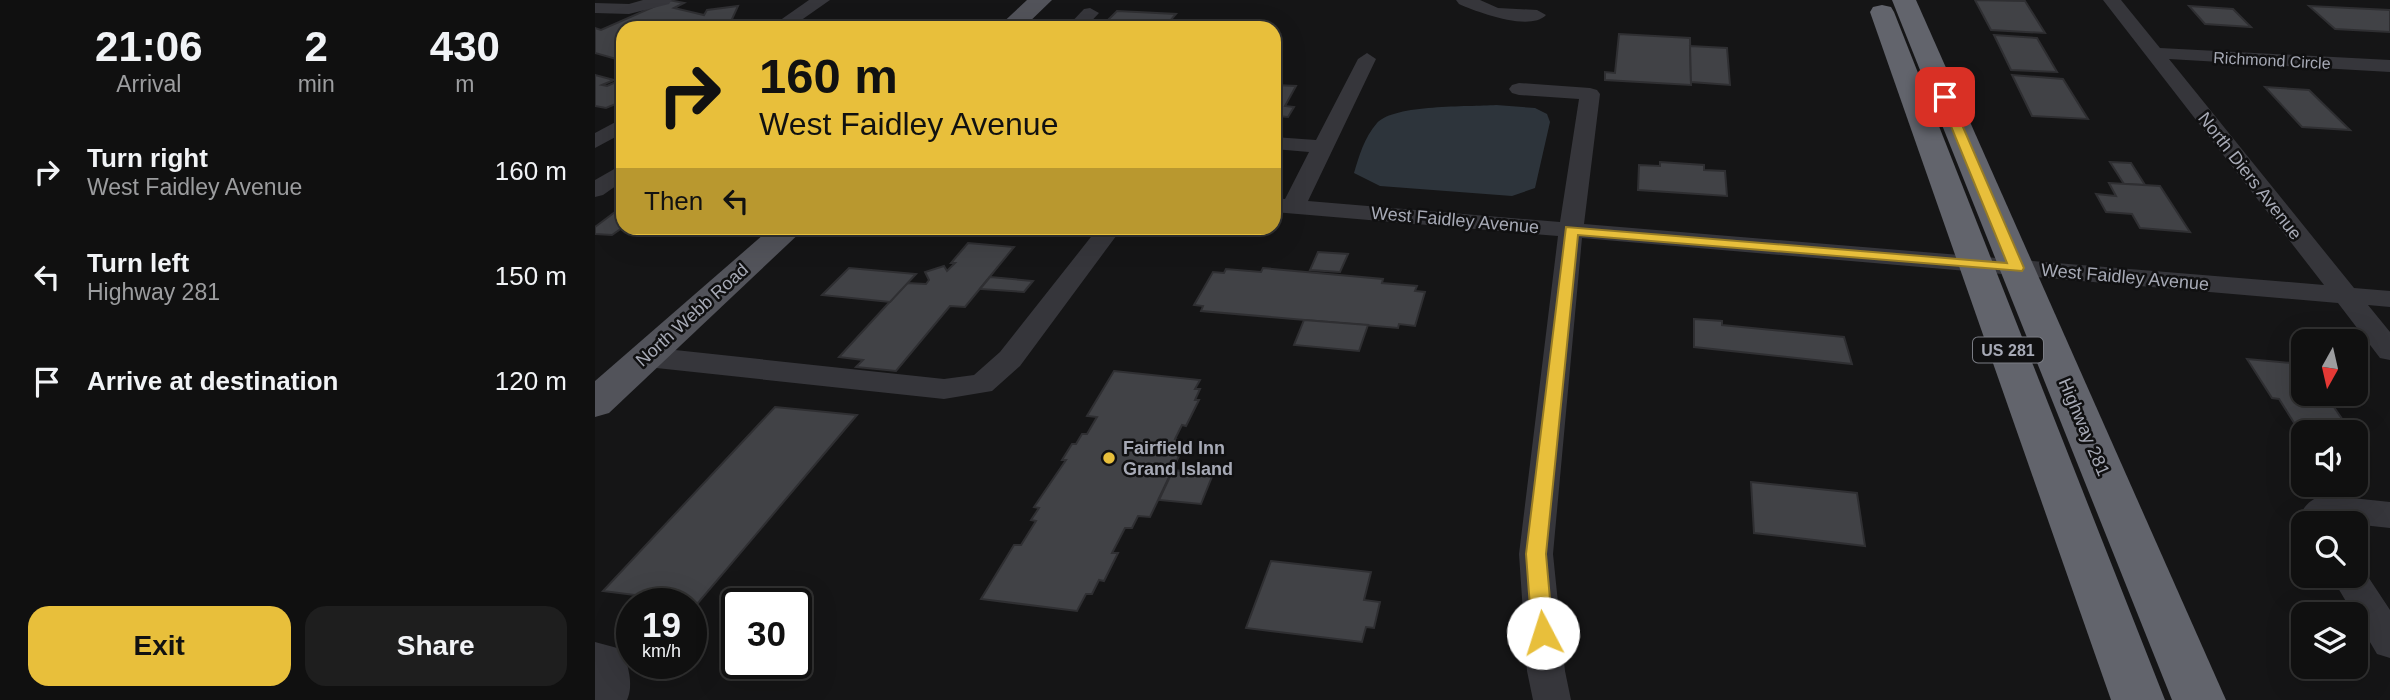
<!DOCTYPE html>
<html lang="en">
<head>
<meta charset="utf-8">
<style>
	body { margin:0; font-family:Arial,sans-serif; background:#1e1e1e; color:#f1f3f6; height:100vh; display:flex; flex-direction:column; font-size:26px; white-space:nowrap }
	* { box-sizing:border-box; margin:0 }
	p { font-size:23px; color:#9c9d9f }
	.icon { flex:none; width:38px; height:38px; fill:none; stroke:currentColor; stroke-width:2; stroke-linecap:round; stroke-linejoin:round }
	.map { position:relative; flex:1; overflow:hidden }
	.panel { display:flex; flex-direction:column; background:#101010; width:595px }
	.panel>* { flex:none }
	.hud { position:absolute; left:21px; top:21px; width:665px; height:214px; border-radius:21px; box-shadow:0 7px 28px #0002,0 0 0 2px #303030; background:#e8bf3b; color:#111; overflow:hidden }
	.needle { width:46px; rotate:188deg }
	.tools { position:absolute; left:1696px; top:329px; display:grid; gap:14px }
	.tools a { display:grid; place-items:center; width:77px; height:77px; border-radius:14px; background:#101010; box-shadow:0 7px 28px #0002,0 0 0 2px #303030; font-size:35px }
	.speed { position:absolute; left:21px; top:588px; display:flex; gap:14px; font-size:35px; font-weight:700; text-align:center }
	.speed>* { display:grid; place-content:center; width:91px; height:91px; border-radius:50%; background:#101010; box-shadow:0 7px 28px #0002,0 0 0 2px #303030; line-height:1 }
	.speed small { font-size:18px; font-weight:400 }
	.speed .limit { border:4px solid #111; border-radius:10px; background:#fff; color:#111 }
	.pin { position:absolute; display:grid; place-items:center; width:60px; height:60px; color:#fff; margin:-30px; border-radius:14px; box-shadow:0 4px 10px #0006 }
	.me { position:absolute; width:77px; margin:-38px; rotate:355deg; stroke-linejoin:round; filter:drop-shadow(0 0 5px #0008) }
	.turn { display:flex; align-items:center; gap:24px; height:147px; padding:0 28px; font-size:32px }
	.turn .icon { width:91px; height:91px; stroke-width:2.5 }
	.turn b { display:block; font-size:49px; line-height:60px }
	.then { display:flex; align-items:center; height:66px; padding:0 28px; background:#0003; gap:14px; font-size:26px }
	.eta { display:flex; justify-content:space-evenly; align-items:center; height:119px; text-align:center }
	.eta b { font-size:42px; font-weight:700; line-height:49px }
	.primary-button { display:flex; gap:14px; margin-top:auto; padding:14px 28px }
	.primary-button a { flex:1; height:80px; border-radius:21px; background:#e8bf3b; color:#111; font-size:28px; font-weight:700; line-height:80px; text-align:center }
	.primary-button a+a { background:#1e1e1e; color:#f1f3f6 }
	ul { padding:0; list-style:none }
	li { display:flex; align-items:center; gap:21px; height:105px; padding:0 28px }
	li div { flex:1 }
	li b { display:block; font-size:26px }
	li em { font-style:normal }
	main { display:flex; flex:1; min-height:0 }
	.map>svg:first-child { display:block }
	.water { fill:#2d343b }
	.building { fill:#414246; stroke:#2f2f32; stroke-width:2 }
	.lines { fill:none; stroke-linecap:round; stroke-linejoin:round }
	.minor { fill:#36363b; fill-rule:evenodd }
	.major { fill:#52535a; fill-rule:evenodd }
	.highway { fill:#62646c; fill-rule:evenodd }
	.route { fill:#e8bf3b; stroke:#977c26; stroke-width:2 }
	.poi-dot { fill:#e8bf3b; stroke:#101011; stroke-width:2.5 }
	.labels { text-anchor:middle; stroke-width:5; stroke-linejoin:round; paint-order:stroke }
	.far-street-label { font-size:16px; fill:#a7aab6; stroke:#101011 }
	.shield { fill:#101011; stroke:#7a7c84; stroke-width:2 }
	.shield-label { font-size:16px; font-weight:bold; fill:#a7aab6 }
	.street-label { font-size:18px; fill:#a7aab6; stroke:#101011 }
	.poi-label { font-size:18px; font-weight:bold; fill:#a7aab6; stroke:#101011; text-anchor:start }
</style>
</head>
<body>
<main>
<section class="panel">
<div class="eta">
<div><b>21:06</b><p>Arrival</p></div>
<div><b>2</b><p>min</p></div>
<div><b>430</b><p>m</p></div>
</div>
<ul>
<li><svg class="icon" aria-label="right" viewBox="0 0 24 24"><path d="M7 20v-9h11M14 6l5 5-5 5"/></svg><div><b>Turn right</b><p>West Faidley Avenue</p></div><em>160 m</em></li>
<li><svg class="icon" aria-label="left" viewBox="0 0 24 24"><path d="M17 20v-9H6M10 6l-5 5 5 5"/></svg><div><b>Turn left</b><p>Highway 281</p></div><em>150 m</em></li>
<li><svg class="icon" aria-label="arrive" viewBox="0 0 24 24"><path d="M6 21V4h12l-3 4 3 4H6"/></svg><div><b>Arrive at destination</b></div><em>120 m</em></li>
</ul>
<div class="primary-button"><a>Exit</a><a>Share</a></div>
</section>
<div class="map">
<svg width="1795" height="700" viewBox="0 0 1795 700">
	<rect width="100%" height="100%" fill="#151516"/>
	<path class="water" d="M901 105 940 108 952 114 955 122 940 188 917 196 785 186 759 173C764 156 769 138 782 123 800 104 873 107 901 105Z"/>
	<g class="building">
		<polygon points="74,0 89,3 79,8 109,15 112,10 143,6 133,28 94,28 95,25 74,21 57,28 28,28 28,61 0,53 0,28 6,30"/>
		<polygon points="1380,0 1430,1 1450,33 1396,30"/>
		<polygon points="1594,6 1638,9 1656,27 1610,24"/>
		<polygon points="1714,6 1795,10 1795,32 1740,29"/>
		<polygon points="522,11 581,14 569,28 505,28"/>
		<polygon points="1024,34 1095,38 1096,85 1010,80 1010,72 1020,73"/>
		<polygon points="1399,35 1442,38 1462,72 1416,70"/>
		<polygon points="1095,46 1132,48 1135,85 1096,82"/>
		<polygon points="0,75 19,80 7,85 12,86 28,79 28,101 11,108 0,106"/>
		<polygon points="1417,75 1468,79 1493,119 1437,116"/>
		<polygon points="679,85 701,86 690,106 699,107 693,117 683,116 681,121"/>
		<polygon points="1670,87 1714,90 1755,130 1707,127"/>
		<polygon points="1065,162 1109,165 1109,170 1130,171 1132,196 1043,190 1044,165 1065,166"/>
		<polygon points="1515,162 1536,163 1550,185 1529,184"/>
		<polygon points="1514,183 1565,186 1595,232 1545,228 1537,214 1511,212 1501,194 1521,196"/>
		<polygon points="28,206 28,228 32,228 27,228 17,235 0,234 0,227"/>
		<polygon points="373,243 419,247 370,307 355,306 301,371 261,367 268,360 244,357 312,283 331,284 334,280 330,272 349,266 352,271 360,263 356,263"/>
		<polygon points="723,252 753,254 745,272 715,270"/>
		<polygon points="254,268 321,274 295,302 227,295"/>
		<polygon points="668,268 788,279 787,283 822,286 820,291 830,292 820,326 804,324 803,328 606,311 608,306 599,305 618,272 629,273 631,269 666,272"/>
		<polygon points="395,277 438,281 429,292 385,289"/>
		<polygon points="1099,319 1127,321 1127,325 1249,337 1257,364 1099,347"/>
		<polygon points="709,320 773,325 764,351 699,345"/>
		<polygon points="1652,359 1697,363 1702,369 1708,370 1708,394 1730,394 1756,432 1703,429 1684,399 1677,398"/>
		<polygon points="519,371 605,380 600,389 605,389 600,400 604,400 591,426 587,425 580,439 584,440 578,453 585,454 555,517 543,516 537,528 530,528 517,553 523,553 509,581 504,580 497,594 491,594 482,611 386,599 419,545 426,545 441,521 436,520 444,508 439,507 471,460 467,460 477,444 481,444 487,434 492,434 502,417 492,416"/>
		<polygon points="180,407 262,415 103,603 8,591"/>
		<polygon points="578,470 618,474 606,504 564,500"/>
		<polygon points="1156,482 1262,493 1270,546 1159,533"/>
		<polygon points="676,561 776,572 769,600 785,602 779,628 771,627 767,642 651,628"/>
	</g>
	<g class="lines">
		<g class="minor">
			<polygon points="48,0 77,0 74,4 34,14 0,13 0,3 34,4"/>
			<polygon points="214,0 235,0 195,28 174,28"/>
			<path d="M861 0H885L903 8 942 10 951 15C935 32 882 12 864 4Z"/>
			<polygon points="1508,0 1526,0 1565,48 1795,60 1795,72 1574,59 1759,288 1795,291 1795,307 1773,305 1795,332 1795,360 1785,358 1743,303 987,238 958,554 970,671 976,700 938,700 932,671 924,554 963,236 679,212 679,198 690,199 714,152 679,149 679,137 721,140 763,59 772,53 781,59 713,201 965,222 984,99 924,95 917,93 914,89 917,85 924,83 995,88 1002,90 1005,94 989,224 1729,285"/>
			<polygon points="495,8 504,13 490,28 471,28 489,9"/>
			<polygon points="28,118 28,133 0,148 0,133"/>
			<polygon points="28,164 28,181 8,195 0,197 0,180"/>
			<polygon points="503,228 527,228 425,366 397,391 349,399 52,367 42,364 38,357 42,350 52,347 349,379 379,375 405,352"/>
			<path d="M1729 495 1795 502V528L1740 522 1708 524 1705 515C1711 503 1717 499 1729 495Z"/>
			<polygon points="1760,564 1766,566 1795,610 1795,658 1782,654 1736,576 1760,576"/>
			<path d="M0 642 26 649C33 663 39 685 32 700H0Z"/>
		</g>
		<g class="major">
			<polygon points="432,0 457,0 428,28 402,28"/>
			<polygon points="176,228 210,228 14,413 0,417 0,381"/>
		</g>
		<g class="highway">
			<polygon points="1297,0 1321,0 1631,700 1577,700"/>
			<polygon points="1287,5 1296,7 1299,12 1570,700 1516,700 1275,12 1278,7"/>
		</g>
	</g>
	<polygon class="route" points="1350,93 1355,97 1429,268 1427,271 983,235 951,554 958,633 955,639 948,642 940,639 937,633 931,554 971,227 1412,263 1344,97"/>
	<circle class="poi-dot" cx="514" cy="458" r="7"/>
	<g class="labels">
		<g class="far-street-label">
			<text transform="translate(1677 60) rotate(3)" y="6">Richmond Circle</text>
		</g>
		<rect class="shield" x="1378" y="337.5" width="70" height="25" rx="5"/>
		<g class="shield-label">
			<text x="1413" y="356">US 281</text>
		</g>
		<g class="street-label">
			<text transform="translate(1655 176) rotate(52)" y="6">North Diers Avenue</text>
			<text transform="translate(860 220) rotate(5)" y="6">West Faidley Avenue</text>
			<text transform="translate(1530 277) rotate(5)" y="6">West Faidley Avenue</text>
			<text transform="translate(97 315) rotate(-42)" y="6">North Webb Road</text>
			<text transform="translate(1489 427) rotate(67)" y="6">Highway 281</text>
		</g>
		<g class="poi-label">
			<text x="528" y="454">Fairfield Inn<tspan x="528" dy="21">Grand Island</tspan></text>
		</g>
	</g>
</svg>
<div class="tools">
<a><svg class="needle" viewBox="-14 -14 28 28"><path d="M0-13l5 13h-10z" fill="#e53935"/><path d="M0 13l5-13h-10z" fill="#9c9d9f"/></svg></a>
<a><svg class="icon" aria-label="sound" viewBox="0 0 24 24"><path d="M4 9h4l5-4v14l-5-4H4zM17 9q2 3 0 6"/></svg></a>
<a><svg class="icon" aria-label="search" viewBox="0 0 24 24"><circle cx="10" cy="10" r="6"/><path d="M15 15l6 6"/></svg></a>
<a><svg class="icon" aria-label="layers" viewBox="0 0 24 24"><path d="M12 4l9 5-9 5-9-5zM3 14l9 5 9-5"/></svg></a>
</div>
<div class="speed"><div>19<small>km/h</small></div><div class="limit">30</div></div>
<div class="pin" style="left:1350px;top:97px;background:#d93025"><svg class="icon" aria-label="arrive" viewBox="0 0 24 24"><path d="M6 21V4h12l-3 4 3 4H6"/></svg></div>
<svg class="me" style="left:948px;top:633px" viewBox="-20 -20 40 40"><circle r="19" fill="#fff"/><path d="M0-13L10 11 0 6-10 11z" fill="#e8bf3b"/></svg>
<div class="hud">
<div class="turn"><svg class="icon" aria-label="right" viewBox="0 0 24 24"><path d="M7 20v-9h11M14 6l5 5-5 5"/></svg><div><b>160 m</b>West Faidley Avenue</div></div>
<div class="then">Then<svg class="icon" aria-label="left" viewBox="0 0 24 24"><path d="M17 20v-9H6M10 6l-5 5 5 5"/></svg></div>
</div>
</div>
</main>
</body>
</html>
